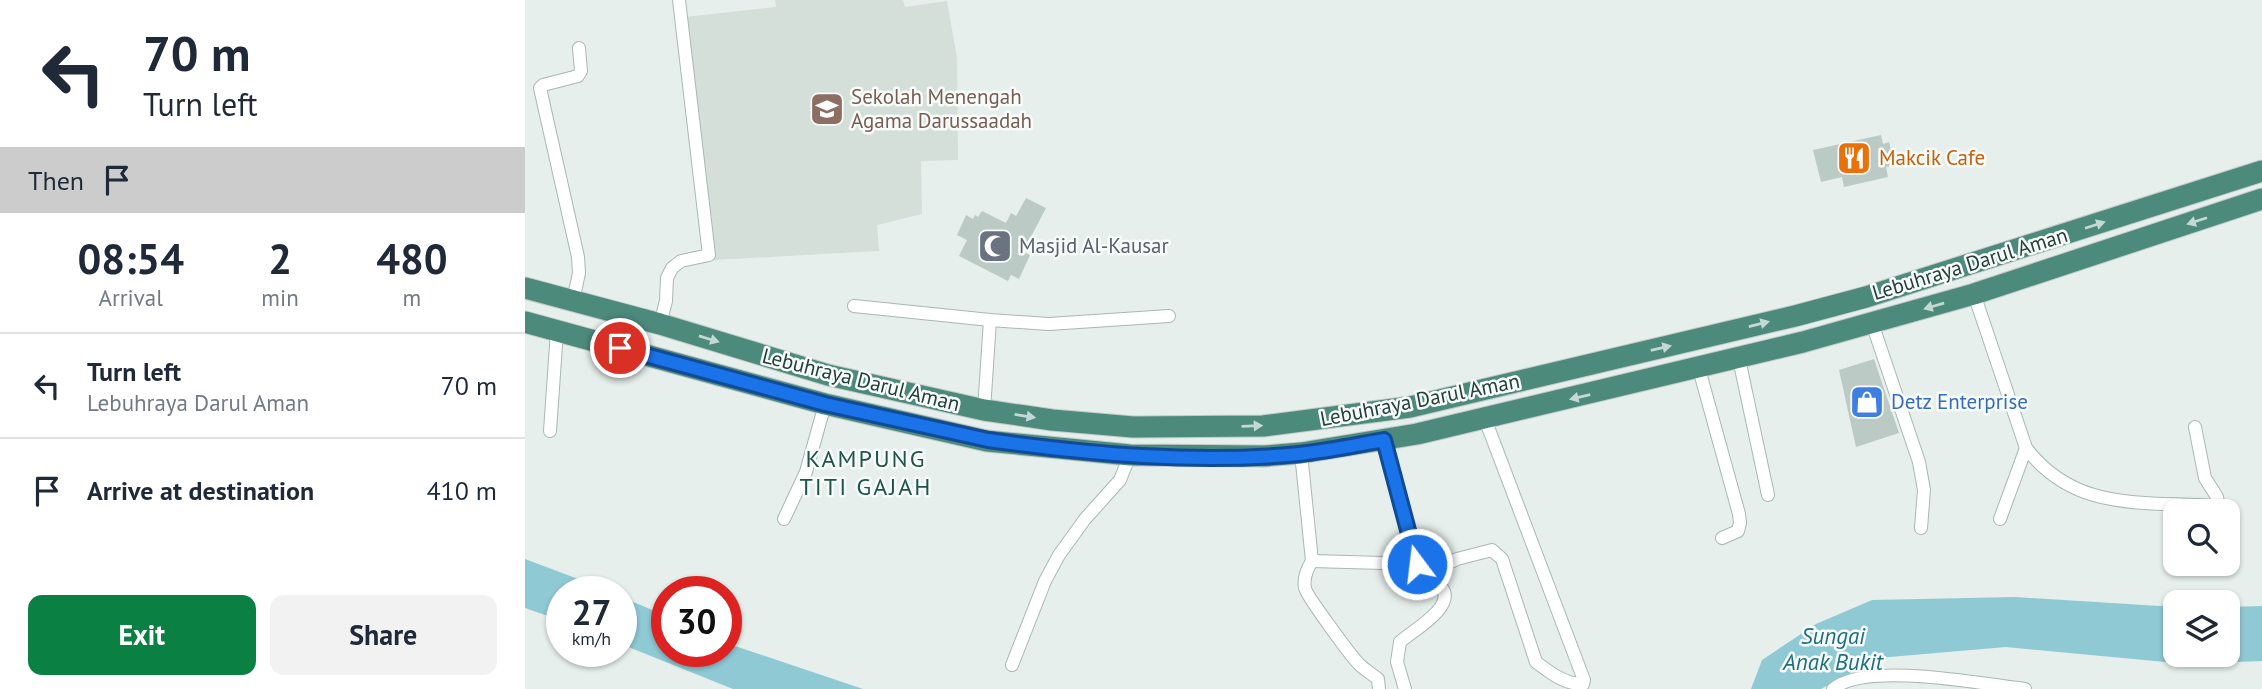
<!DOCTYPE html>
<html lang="en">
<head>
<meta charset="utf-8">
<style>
	body { margin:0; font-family:"PT Sans",sans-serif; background:#f2f2f3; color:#1f2937; height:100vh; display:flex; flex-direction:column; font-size:26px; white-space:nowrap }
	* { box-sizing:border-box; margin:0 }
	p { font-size:23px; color:#747a83 }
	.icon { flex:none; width:38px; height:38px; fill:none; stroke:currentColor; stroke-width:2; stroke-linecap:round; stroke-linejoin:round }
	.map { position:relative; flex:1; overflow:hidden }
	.drawer { display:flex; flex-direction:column; background:#fff; width:525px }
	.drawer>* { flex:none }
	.top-card { background:#fff; color:#1f2937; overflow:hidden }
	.controls { position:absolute; left:1638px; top:499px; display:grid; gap:14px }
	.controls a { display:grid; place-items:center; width:77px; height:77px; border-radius:14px; background:#fff; box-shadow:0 2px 5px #0004; font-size:35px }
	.speed { position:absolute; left:21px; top:576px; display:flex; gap:14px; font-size:35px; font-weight:700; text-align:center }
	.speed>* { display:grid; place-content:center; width:91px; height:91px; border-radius:50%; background:#fff; box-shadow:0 2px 5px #0004; line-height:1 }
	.speed small { font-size:18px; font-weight:400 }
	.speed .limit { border:10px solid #d22; background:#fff; color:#111 }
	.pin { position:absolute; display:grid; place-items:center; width:60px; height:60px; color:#fff; margin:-30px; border:4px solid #fff; border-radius:50%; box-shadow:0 2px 7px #0007 }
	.me { position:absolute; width:77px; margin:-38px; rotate:345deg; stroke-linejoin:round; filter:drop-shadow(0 0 5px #0008) }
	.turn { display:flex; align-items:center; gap:24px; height:147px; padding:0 28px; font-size:32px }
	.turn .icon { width:91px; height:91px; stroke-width:2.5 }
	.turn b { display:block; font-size:49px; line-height:60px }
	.then { display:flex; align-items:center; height:66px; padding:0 28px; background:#0003; gap:14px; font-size:26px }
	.eta { display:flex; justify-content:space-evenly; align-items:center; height:119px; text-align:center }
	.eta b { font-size:42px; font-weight:800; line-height:49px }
	.primary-button { display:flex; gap:14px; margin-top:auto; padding:14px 28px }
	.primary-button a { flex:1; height:80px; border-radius:14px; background:#0b8043; color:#fff; font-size:28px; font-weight:800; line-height:80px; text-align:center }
	.primary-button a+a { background:#f2f2f3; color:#1f2937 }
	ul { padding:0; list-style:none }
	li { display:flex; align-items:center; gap:21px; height:105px; padding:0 28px; border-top:2px solid #e0e1e3 }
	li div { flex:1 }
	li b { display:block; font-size:26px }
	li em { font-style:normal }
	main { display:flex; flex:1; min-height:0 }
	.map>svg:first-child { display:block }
	.built { fill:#d4dfda }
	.water { fill:#8ec9d4 }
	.building { fill:#bbcac4 }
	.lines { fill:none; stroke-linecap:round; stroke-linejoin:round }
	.minor-casing { stroke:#a8b8b2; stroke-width:14 }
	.trunk-casing { stroke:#c2cac8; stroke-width:23 }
	.minor { stroke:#fff; stroke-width:12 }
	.trunk { stroke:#4c8a7c; stroke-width:21 }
	.oneway { fill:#c4d9d4 }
	.route-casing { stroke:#114b97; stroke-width:18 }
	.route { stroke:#1a73e8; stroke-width:12 }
	.labels { text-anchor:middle; stroke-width:5; stroke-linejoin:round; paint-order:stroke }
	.education-label { font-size:21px; fill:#785e54; stroke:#f7fbf9; text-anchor:start }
	.food-label { font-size:21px; fill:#c56008; stroke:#f7fbf9; text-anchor:start }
	.worship-label { font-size:21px; fill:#5b616d; stroke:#f7fbf9; text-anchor:start }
	.street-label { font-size:21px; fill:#24423a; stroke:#f7fbf9 }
	.shop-label { font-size:21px; fill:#366cbe; stroke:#f7fbf9; text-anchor:start }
	.water-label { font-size:23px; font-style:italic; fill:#1c6f80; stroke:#f7fbf9 }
	.quarter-label { font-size:24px; letter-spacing:2px; fill:#1f5548; stroke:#f7fbf9 }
</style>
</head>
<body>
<main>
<section class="drawer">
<div class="top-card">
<div class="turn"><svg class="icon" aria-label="left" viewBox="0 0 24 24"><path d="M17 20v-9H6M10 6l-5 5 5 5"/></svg><div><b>70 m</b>Turn left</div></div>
<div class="then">Then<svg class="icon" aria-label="arrive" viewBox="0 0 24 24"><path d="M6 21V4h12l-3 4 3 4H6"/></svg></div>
</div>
<div class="eta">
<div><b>08:54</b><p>Arrival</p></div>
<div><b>2</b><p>min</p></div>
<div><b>480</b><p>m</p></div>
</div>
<ul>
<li><svg class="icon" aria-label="left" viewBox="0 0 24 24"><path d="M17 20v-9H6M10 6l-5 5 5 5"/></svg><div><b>Turn left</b><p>Lebuhraya Darul Aman</p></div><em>70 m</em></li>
<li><svg class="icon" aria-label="arrive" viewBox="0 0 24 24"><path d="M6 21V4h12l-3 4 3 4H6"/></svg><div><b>Arrive at destination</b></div><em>410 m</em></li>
</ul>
<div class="primary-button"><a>Exit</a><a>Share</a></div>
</section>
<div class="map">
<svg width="1737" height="689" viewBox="0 0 1737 689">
	<rect width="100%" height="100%" fill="#e6efeb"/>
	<polygon class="built" points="250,0 378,0 380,7 422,1 432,58 433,160 396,161 397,214 352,225 354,251 189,260 160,17 251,7"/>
	<g class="water">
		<polygon points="0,559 85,591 37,592 37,621 0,608"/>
		<polygon points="96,597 142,616 142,651 201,651 201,643 338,689 208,689 96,644"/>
		<polygon points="1490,597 1650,607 1650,654 1703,654 1703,607 1737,606 1737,661 1662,664 1481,647 1353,658 1296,689 1226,689 1237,660 1291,624 1347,600"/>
	</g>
	<g class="building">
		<polygon points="1356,135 1358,144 1364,142 1370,165 1361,167 1363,177 1319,187 1317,177 1296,182 1288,150"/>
		<polygon points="501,198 521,208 498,252 505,255 494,279 486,275 483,281 434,256 442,240 432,235 441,215 448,219 450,215 453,217 457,211 481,223 486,213 491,216"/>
		<polygon points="1349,359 1374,433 1331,447 1314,370"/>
	</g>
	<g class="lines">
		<g class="minor-casing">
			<g id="minor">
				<path d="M1449 294 1501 448C1550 512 1616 501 1688 506L1693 502 1692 497 1680 478 1670 427"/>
				<polyline points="48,301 54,273 53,257 15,88 18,85 53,76 56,71 54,48"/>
				<polyline points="329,306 465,320 524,324 644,316"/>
				<polyline points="1347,323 1394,462 1399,490 1396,528"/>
				<polyline points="135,324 141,301 142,278 147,268 156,261 184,255 154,0"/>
				<polyline points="1214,359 1243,495"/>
				<polyline points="1174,369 1214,514 1215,523 1213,531 1197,538"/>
				<polyline points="459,410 465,320"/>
				<polyline points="25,431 32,331"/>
				<path d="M860 440 893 564C900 575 910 579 917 588 931 607 887 631 875 642L872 662 880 689"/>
				<path d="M776 453 787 561C782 569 778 578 780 588 781 595 828 659 835 665 840 670 847 674 853 679L854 689"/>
				<polyline points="259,519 281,472 300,404"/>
				<polyline points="1475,519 1501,448"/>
				<polyline points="787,561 893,564"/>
				<path d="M899 575 932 559 967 550 977 559 1011 662C1024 672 1041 685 1058 684L1059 680 960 419"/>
				<polyline points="487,665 520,581 534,555 560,519 595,480 605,455"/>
				<path d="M1308 689C1340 661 1458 684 1500 689"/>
			</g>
		</g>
		<g class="trunk-casing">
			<g id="trunk">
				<polyline points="0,288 135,324 303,375 459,410 527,420 608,427 738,426 885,407 1270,316 1341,297 1737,171"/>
				<polyline points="0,322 300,404 462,441 605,455 740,456 776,453 892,434 1278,342 1449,294 1737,199"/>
			</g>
		</g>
		<use href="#minor" class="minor"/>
		<use href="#trunk" class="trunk"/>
	</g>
	<defs><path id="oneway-solid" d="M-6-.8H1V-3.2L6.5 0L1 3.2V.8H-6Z" transform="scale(1.75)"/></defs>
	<g class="oneway">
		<use href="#oneway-solid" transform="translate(1672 221) rotate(162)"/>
		<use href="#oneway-solid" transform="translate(1570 225) rotate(-18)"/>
		<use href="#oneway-solid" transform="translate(1409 306) rotate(164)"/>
		<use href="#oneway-solid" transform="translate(1234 324) rotate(-14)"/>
		<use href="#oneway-solid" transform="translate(184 339) rotate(17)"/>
		<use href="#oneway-solid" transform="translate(1136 348) rotate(-13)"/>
		<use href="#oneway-solid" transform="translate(1055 397) rotate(167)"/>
		<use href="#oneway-solid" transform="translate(500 416) rotate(9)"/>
		<use href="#oneway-solid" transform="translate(727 426) rotate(-2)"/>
	</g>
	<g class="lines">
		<g class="route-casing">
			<path id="route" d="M95 348 300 404 463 440C565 454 671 464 774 454 803 451 831 445 859 440L892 564"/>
		</g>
		<use href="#route" class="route"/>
	</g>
	<defs>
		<g id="school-square" transform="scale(1.75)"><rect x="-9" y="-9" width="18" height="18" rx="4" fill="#8d6e63" stroke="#f7fbf9"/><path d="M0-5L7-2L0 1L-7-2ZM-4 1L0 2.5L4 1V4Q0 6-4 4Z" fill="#fff"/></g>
		<g id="restaurant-square" transform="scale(1.75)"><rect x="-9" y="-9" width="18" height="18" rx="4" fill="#e8710a" stroke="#f7fbf9"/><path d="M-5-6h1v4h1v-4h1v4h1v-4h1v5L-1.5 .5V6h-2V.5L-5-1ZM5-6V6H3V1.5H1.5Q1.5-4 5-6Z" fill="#fff"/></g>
		<g id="mosque-square" transform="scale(1.75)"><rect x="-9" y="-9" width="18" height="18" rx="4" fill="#6b7280" stroke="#f7fbf9"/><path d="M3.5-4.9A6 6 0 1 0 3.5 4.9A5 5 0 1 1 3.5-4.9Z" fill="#fff"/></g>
		<g id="shop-square" transform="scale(1.75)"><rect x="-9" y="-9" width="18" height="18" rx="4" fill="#3f7fe0" stroke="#f7fbf9"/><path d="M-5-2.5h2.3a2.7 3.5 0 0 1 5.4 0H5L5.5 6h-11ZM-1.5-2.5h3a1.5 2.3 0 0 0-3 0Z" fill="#fff"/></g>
	</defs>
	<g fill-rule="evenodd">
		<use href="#school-square" x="302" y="109"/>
		<use href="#restaurant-square" x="1329" y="158"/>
		<use href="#mosque-square" x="470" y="246"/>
		<use href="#shop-square" x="1342" y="402"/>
	</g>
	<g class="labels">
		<g class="education-label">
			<text x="326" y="104">Sekolah Menengah<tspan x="326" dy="24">Agama Darussaadah</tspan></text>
		</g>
		<g class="food-label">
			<text x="1354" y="165">Makcik Cafe</text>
		</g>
		<g class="worship-label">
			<text x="494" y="253">Masjid Al-Kausar</text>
		</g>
		<g class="street-label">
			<text transform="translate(1445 264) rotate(-17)" y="7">Lebuhraya Darul Aman</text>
			<text transform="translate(336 380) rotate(14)" y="7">Lebuhraya Darul Aman</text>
			<text transform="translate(895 400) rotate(-11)" y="7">Lebuhraya Darul Aman</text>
		</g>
		<g class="shop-label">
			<text x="1366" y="409">Detz Enterprise</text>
		</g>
		<g class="water-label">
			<text x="1308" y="644">Sungai<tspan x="1308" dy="26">Anak Bukit</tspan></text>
		</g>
		<g class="quarter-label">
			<text x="341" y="467">KAMPUNG<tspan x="341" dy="28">TITI GAJAH</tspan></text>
		</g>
	</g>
</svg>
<div class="controls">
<a><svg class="icon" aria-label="search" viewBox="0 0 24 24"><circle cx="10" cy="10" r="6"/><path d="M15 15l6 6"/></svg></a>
<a><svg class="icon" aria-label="layers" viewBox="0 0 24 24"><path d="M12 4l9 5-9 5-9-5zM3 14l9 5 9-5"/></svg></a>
</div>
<div class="speed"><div>27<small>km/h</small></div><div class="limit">30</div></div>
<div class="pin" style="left:95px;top:348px;background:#d93025"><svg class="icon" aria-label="arrive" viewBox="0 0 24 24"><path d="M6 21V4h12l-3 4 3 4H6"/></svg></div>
<svg class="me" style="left:892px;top:564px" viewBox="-20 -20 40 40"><circle r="17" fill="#1a73e8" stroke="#fff" stroke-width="3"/><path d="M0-11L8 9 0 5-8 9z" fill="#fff"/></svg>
</div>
</main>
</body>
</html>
